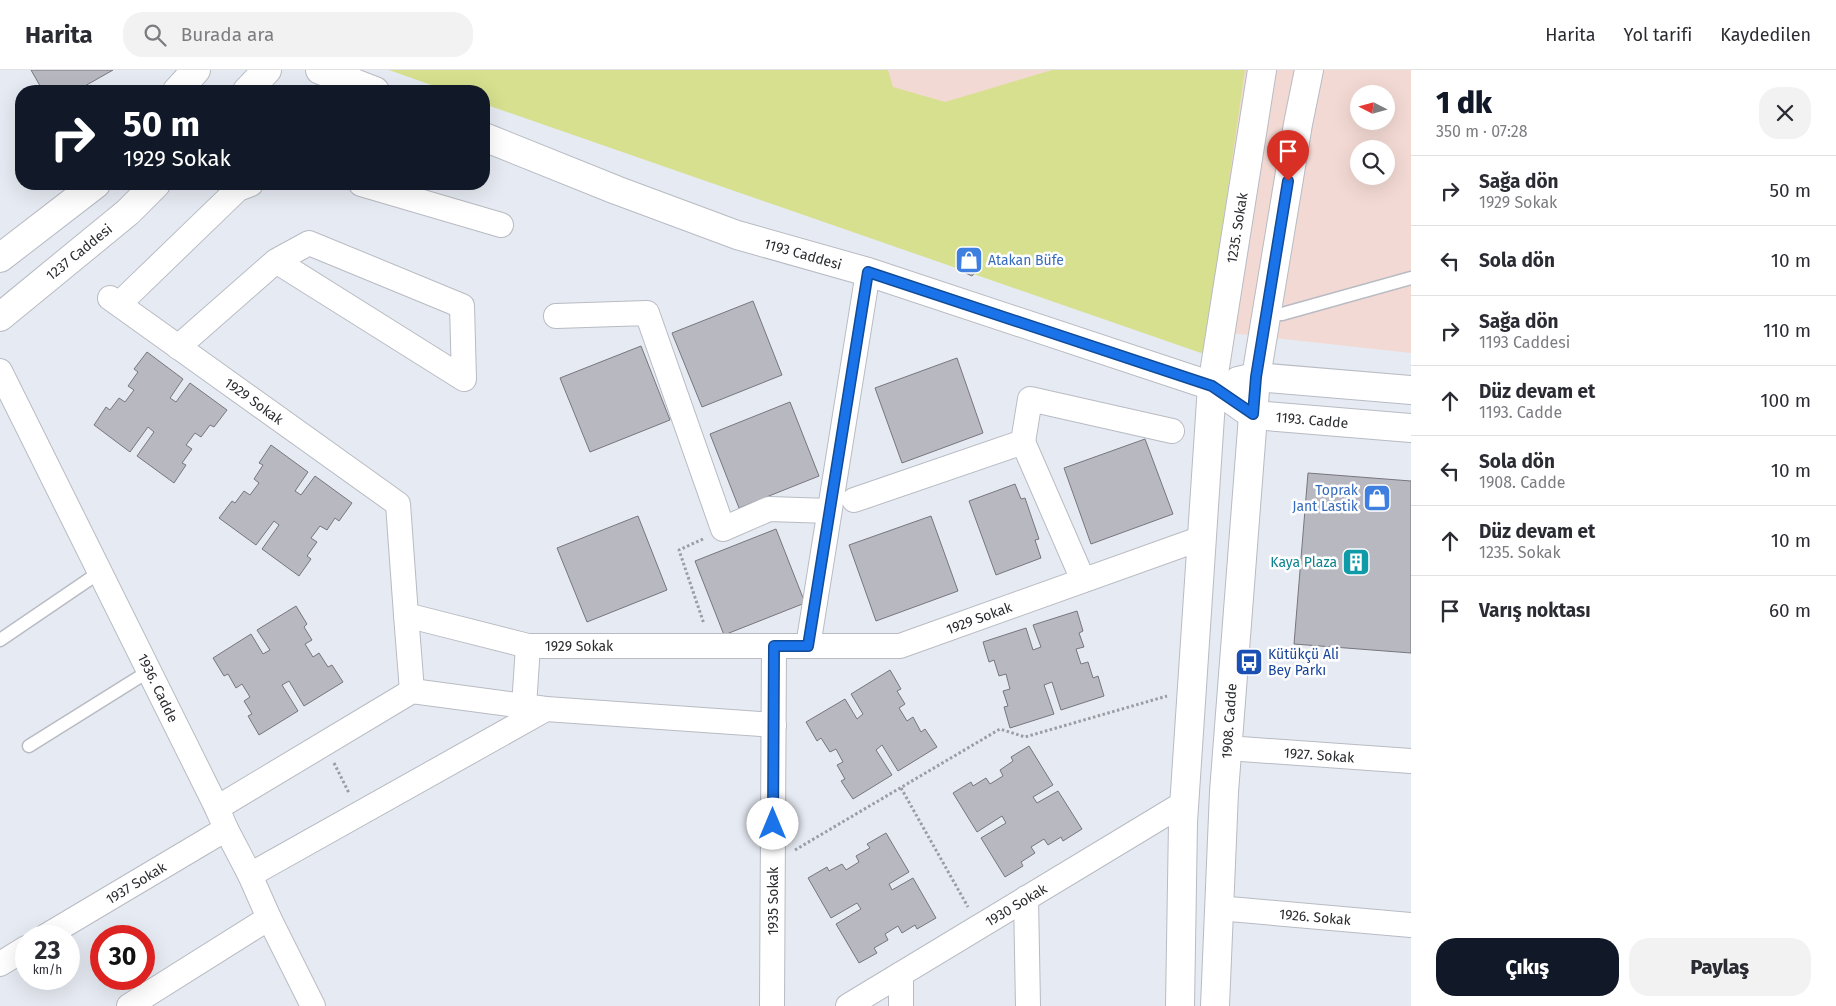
<!DOCTYPE html>
<html lang="tr">
<head>
<meta charset="utf-8">
<style>
	body { margin:0; font-family:"Fira Sans",sans-serif; background:#f2f2f3; color:#2b2b33; height:100vh; display:flex; flex-direction:column; font-size:19px; white-space:nowrap }
	* { box-sizing:border-box; margin:0 }
	p { font-size:16px; color:#7c7c81 }
	.icon { flex:none; width:28px; height:28px; fill:none; stroke:currentColor; stroke-width:2; stroke-linecap:round; stroke-linejoin:round }
	.map { position:relative; flex:1; overflow:hidden }
	.details { display:flex; flex-direction:column; background:#fff; width:425px }
	.details>* { flex:none }
	.guide { position:absolute; left:15px; top:15px; width:475px; height:105px; border-radius:20px; box-shadow:0 5px 20px #0002; background:#111827; color:#fff; overflow:hidden }
	.needle { width:32px; rotate:276deg }
	.controls { position:absolute; left:1350px; top:15px; display:grid; gap:10px }
	.controls a { display:grid; place-items:center; width:45px; height:45px; border-radius:50%; background:#fff; box-shadow:0 5px 20px #0002; font-size:25px }
	.speed { position:absolute; left:15px; top:855px; display:flex; gap:10px; font-size:25px; font-weight:700; text-align:center }
	.speed>* { display:grid; place-content:center; width:65px; height:65px; border-radius:50%; background:#fff; box-shadow:0 5px 20px #0002; line-height:1 }
	.speed small { font-size:12px; font-weight:400 }
	.speed .limit { border:8px solid #d22; background:#fff; color:#111 }
	.pin { position:absolute; display:grid; place-items:center; width:42px; height:42px; color:#fff; margin:-51px -21px; border-radius:50% 50% 50% 0; rotate:-45deg; box-shadow:0 0 5px #0007 }
	.pin .icon { rotate:45deg }
	.me { position:absolute; width:55px; margin:-28px; rotate:0deg; stroke-linejoin:round; filter:drop-shadow(0 0 4px #0008) }
	.turn { display:flex; align-items:center; gap:18px; height:105px; padding:0 25px; font-size:22px }
	.turn .icon { width:65px; height:65px; stroke-width:2.5 }
	.turn b { display:block; font-size:35px; line-height:42px }
	.round { display:grid; place-items:center; flex:none; width:52px; height:52px; border-radius:20px; background:#f2f2f3 }
	.headline { display:flex; align-items:center; justify-content:space-between; height:85px; padding:0 25px }
	h1 { font-size:30px; font-weight:800; line-height:38px; color:#111827 }
	.cta { display:flex; gap:10px; margin-top:auto; padding:10px 25px }
	.cta a { flex:1; height:58px; border-radius:20px; background:#111827; color:#fff; font-size:20px; font-weight:800; line-height:58px; text-align:center }
	.cta a+a { background:#f2f2f3; color:#2b2b33 }
	ul { padding:0; list-style:none }
	li { display:flex; align-items:center; gap:15px; height:70px; padding:0 25px; border-top:1px solid #e1e1e2 }
	li div { flex:1 }
	li b { display:block; font-size:19px }
	li em { font-style:normal }
	header { display:flex; align-items:center; gap:30px; box-sizing:border-box; height:70px; padding:0 25px; background:#fff; border-bottom:1px solid #e1e1e2 }
	header strong { font-size:24px }
	nav { display:flex; gap:28px; margin-inline-start:auto; font-size:18px }
	.search { width:350px; height:45px; background:#f2f2f3; display:flex; align-items:center; gap:12px; box-sizing:border-box; padding:0 18px; border-radius:20px; color:#7c7c81; font-size:19px }
	main { display:flex; flex:1; min-height:0 }
	.map>svg:first-child { display:block }
	.industrial { fill:#f3d9d3; fill-rule:evenodd }
	.green { fill:#d7e08e }
	.building { fill:#b8b8c0; stroke:#77767e }
	.lines { fill:none; stroke-linecap:round; stroke-linejoin:round }
	.service-casing { stroke:#b8bbc3; stroke-width:15 }
	.minor-casing { stroke:#b8bbc3; stroke-width:26 }
	.tertiary-casing { stroke:#b8bbc3; stroke-width:30 }
	.secondary-casing { stroke:#b8bbc3; stroke-width:30 }
	.path { stroke:#9a9da3; stroke-width:3; stroke-dasharray:2.5 2.5; stroke-linecap:butt }
	.service { stroke:#fff; stroke-width:12 }
	.minor { stroke:#fff; stroke-width:24 }
	.tertiary { stroke:#fff; stroke-width:28 }
	.secondary { stroke:#fff; stroke-width:28 }
	.route-casing { stroke:#114b97; stroke-width:12 }
	.route { stroke:#1a73e8; stroke-width:9 }
	.labels { text-anchor:middle; stroke-width:5; stroke-linejoin:round; paint-order:stroke }
	.street-label { font-size:14px; fill:#2a2b2e; stroke:#fff }
	.shop-label { font-size:14px; fill:#366cbe; stroke:#fff; text-anchor:start }
	.culture-label { font-size:14px; fill:#0d838f; stroke:#fff; text-anchor:end }
	.transit-label { font-size:14px; fill:#164399; stroke:#fff; text-anchor:start }
</style>
</head>
<body>
<header>
<strong>Harita</strong>
<div class="search"><svg class="icon" aria-label="search" viewBox="0 0 24 24"><circle cx="10" cy="10" r="6"/><path d="M15 15l6 6"/></svg>Burada ara</div>
<nav><a>Harita</a><a>Yol tarifi</a><a>Kaydedilen</a></nav>
</header>
<main>
<div class="map">
<svg width="1411" height="936" viewBox="0 0 1411 936">
	<rect width="100%" height="100%" fill="#e6eaf2"/>
	<path class="industrial" d="M495 0H1411V283L1184 258ZM1359 24H1386V51H1359ZM1359 79H1386V106H1359Z"/>
	<polygon class="green" points="389,0 888,0 893,17 945,32 1052,0 1245,0 1204,284 484,34 484,21 448,21"/>
	<g class="building">
		<polygon points="31,0 113,0 76,21 43,21"/>
		<polygon points="976,183 981,195 972,206 959,200 960,186"/>
		<polygon points="753,231 782,305 702,337 672,263"/>
		<polygon points="641,276 670,350 590,382 560,308"/>
		<polygon points="147,282 183,309 170,328 176,332 190,313 227,340 214,357 210,355 201,367 195,363 186,375 192,379 182,393 186,395 174,413 137,386 154,362 148,357 130,382 94,355 106,337 110,340 119,328 125,332 134,320 128,316 138,302 134,299"/>
		<polygon points="957,288 983,363 902,393 875,318"/>
		<polygon points="790,332 819,406 739,438 710,364"/>
		<polygon points="1145,369 1173,444 1091,474 1064,398"/>
		<polygon points="271,375 308,402 295,421 301,425 315,406 352,433 339,451 335,448 327,460 320,456 311,468 317,472 307,486 311,489 299,506 262,479 279,455 274,451 256,475 219,448 232,431 235,433 244,421 250,425 259,413 254,409 263,395 259,393"/>
		<polygon points="1308,403 1411,411 1411,583 1294,574"/>
		<polygon points="1015,414 1021,429 1025,428 1039,469 1035,470 1041,488 996,505 969,431"/>
		<polygon points="638,446 667,520 587,552 557,478"/>
		<polygon points="931,446 958,521 876,551 849,475"/>
		<polygon points="776,459 805,533 724,565 695,491"/>
		<polygon points="296,536 307,554 304,557 312,570 305,574 313,587 319,583 328,597 332,595 343,612 304,636 289,611 282,615 298,641 259,665 248,646 252,644 244,631 250,627 242,614 236,618 228,604 224,606 213,588 251,564 263,584 270,580 257,560"/>
		<polygon points="1077,541 1083,561 1079,563 1084,577 1076,579 1081,594 1088,592 1093,608 1098,606 1104,626 1061,640 1052,612 1044,615 1054,644 1010,658 1004,637 1008,636 1003,621 1010,619 1006,604 999,606 994,590 989,592 983,572 1026,558 1033,580 1041,577 1033,555"/>
		<polygon points="890,600 901,619 897,621 905,634 899,638 907,651 913,647 921,662 925,659 937,677 898,701 882,675 876,680 892,705 853,729 841,711 845,709 837,695 843,692 836,679 830,682 821,668 817,671 806,652 845,629 857,649 863,644 851,624"/>
		<polygon points="1029,676 1053,715 1033,727 1037,733 1058,721 1082,759 1063,771 1061,767 1048,775 1044,769 1031,777 1035,783 1021,792 1023,796 1005,807 981,768 1006,753 1002,746 977,762 953,723 971,712 973,716 986,708 990,714 1003,706 1000,700 1013,691 1011,687"/>
		<polygon points="886,763 909,802 889,814 892,820 913,808 936,848 917,859 915,855 902,863 898,856 885,864 888,870 874,878 877,883 859,893 836,854 861,839 857,833 831,848 808,808 827,797 829,801 842,794 846,800 859,792 856,786 870,778 867,774"/>
	</g>
	<g class="lines">
		<g class="service-casing">
			<g id="service">
				<polyline points="1266,244 1282,244 1411,208"/>
				<polyline points="0,570 100,502"/>
				<polyline points="29,676 149,601"/>
			</g>
		</g>
		<g class="minor-casing">
			<g id="minor">
				<polyline points="361,114 501,155"/>
				<polyline points="110,228 398,434 406,545 528,576 900,576 1202,468"/>
				<polyline points="119,234 238,119 251,114"/>
				<polyline points="556,246 647,243 723,459 769,439 829,441"/>
				<polyline points="178,277 276,191 464,309 462,236 309,173 276,191"/>
				<polyline points="0,301 217,738 226,759 250,805 269,848 313,936"/>
				<polyline points="1023,372 1030,329 1172,361"/>
				<polyline points="854,430 1023,372 1083,510"/>
				<polyline points="406,545 412,621"/>
				<polyline points="808,576 868,202"/>
				<polyline points="524,636 528,576"/>
				<polyline points="1227,678 1411,691"/>
				<polyline points="217,738 412,621 546,639 774,655"/>
				<polyline points="250,805 546,639"/>
				<polyline points="1026,828 1028,936"/>
				<polyline points="1218,838 1411,855"/>
				<polyline points="46,866 226,759"/>
				<polyline points="0,894 26,878"/>
				<polyline points="901,904 901,936"/>
				<polyline points="129,936 269,848"/>
				<polyline points="772,936 774,576"/>
				<polyline points="848,936 1184,733"/>
			</g>
		</g>
		<g class="tertiary-casing">
			<g id="tertiary">
				<polyline points="320,0 375,21"/>
				<polyline points="177,21 196,0"/>
				<polyline points="247,21 267,0"/>
				<polyline points="484,67 616,120 737,165 868,202 1212,316"/>
				<polyline points="0,188 96,114"/>
				<polyline points="0,247 128,142 156,114"/>
			</g>
		</g>
		<g class="secondary-casing">
			<g id="secondary">
				<polyline points="1238,311 1256,307 1411,320"/>
				<polyline points="1212,316 1253,345 1411,358"/>
				<polyline points="1180,936 1183,752 1212,316 1262,0"/>
				<polyline points="1215,936 1224,722 1256,307 1298,54 1309,0"/>
			</g>
		</g>
		<g class="path">
			<polyline points="703,469 679,480 704,554"/>
			<polyline points="334,693 349,723"/>
			<polyline points="901,718 968,837"/>
			<polyline points="795,780 1000,659 1025,667 1167,626"/>
		</g>
		<use href="#service" class="service"/>
		<use href="#minor" class="minor"/>
		<use href="#tertiary" class="tertiary"/>
		<use href="#secondary" class="secondary"/>
	</g>
	<g class="lines">
		<g class="route-casing">
			<polyline id="route" points="773,754 774,576 808,576 868,202 1212,316 1253,344 1256,307 1288,111"/>
		</g>
		<use href="#route" class="route"/>
	</g>
	<defs>
		<g id="shop-square" transform="scale(1.4375)"><rect x="-9" y="-9" width="18" height="18" rx="4" fill="#3f7fe0" stroke="#fff"/><path d="M-5-2.5h2.3a2.7 3.5 0 0 1 5.4 0H5L5.5 6h-11ZM-1.5-2.5h3a1.5 2.3 0 0 0-3 0Z" fill="#fff"/></g>
		<g id="building-square" transform="scale(1.4375)"><rect x="-9" y="-9" width="18" height="18" rx="4" fill="#0f9aa8" stroke="#fff"/><path d="M-4-6H4V6H1V3H-1V6H-4ZM-2.5-4.3h1.7v1.8h-1.7ZM.8-4.3h1.7v1.8H.8ZM-2.5-1h1.7V.8h-1.7ZM.8-1h1.7V.8H.8Z" fill="#fff"/></g>
		<g id="bus-square" transform="scale(1.4375)"><rect x="-9" y="-9" width="18" height="18" rx="4" fill="#1a4fb4" stroke="#fff"/><path d="M-5-6H5V4H4V6H2V4H-2V6H-4V4H-5ZM-3.5-4V0h7V-4ZM-3.5 1.2v1.5H-2V1.2ZM2 1.2v1.5H3.5V1.2Z" fill="#fff"/></g>
	</defs>
	<g fill-rule="evenodd">
		<use href="#shop-square" x="969" y="190"/>
		<use href="#shop-square" x="1377" y="428"/>
		<use href="#building-square" x="1356" y="492"/>
		<use href="#bus-square" x="1249" y="592"/>
	</g>
	<g class="labels">
		<g class="street-label">
			<text transform="translate(1237 158) rotate(-81)" y="5">1235. Sokak</text>
			<text transform="translate(79 182) rotate(-39)" y="5">1237 Caddesi</text>
			<text transform="translate(803 184) rotate(16)" y="5">1193 Caddesi</text>
			<text transform="translate(254 331) rotate(36)" y="5">1929 Sokak</text>
			<text transform="translate(1312 350) rotate(5)" y="5">1193. Cadde</text>
			<text transform="translate(979 548) rotate(-20)" y="5">1929 Sokak</text>
			<text x="579" y="581">1929 Sokak</text>
			<text transform="translate(158 618) rotate(64)" y="5">1936. Cadde</text>
			<text transform="translate(1229 651) rotate(-86)" y="5">1908. Cadde</text>
			<text transform="translate(1319 685) rotate(4)" y="5">1927. Sokak</text>
			<text transform="translate(136 813) rotate(-31)" y="5">1937 Sokak</text>
			<text transform="translate(773 831) rotate(-90)" y="5">1935 Sokak</text>
			<text transform="translate(1016 835) rotate(-31)" y="5">1930 Sokak</text>
			<text transform="translate(1315 847) rotate(5)" y="5">1926. Sokak</text>
		</g>
		<g class="shop-label">
			<text x="988" y="195">Atakan Büfe</text>
			<text x="1358" y="425" text-anchor="end">Toprak<tspan x="1358" dy="16">Jant Lastik</tspan></text>
		</g>
		<g class="culture-label">
			<text x="1337" y="497">Kaya Plaza</text>
		</g>
		<g class="transit-label">
			<text x="1268" y="589">Kütükçü Ali<tspan x="1268" dy="16">Bey Parkı</tspan></text>
		</g>
	</g>
</svg>
<div class="controls">
<a><svg class="needle" viewBox="-14 -14 28 28"><path d="M0-13l5 13h-10z" fill="#e53935"/><path d="M0 13l5-13h-10z" fill="#7c7c81"/></svg></a>
<a><svg class="icon" aria-label="search" viewBox="0 0 24 24"><circle cx="10" cy="10" r="6"/><path d="M15 15l6 6"/></svg></a>
</div>
<div class="speed"><div>23<small>km/h</small></div><div class="limit">30</div></div>
<div class="pin" style="left:1288px;top:111px;background:#d93025"><svg class="icon" aria-label="arrive" viewBox="0 0 24 24"><path d="M6 21V4h12l-3 4 3 4H6"/></svg></div>
<svg class="me" style="left:773px;top:754px" viewBox="-20 -20 40 40"><circle r="19" fill="#fff"/><path d="M0-13L10 11 0 6-10 11z" fill="#1a73e8"/></svg>
<div class="guide">
<div class="turn"><svg class="icon" aria-label="right" viewBox="0 0 24 24"><path d="M7 20v-9h11M14 6l5 5-5 5"/></svg><div><b>50 m</b>1929 Sokak</div></div>
</div>
</div>
<section class="details">
<div class="headline"><div><h1>1 dk</h1><p>350 m · 07:28</p></div><a class="round"><svg class="icon" aria-label="close" viewBox="0 0 24 24"><path d="M6 6l12 12M18 6L6 18"/></svg></a></div>
<ul>
<li><svg class="icon" aria-label="right" viewBox="0 0 24 24"><path d="M7 20v-9h11M14 6l5 5-5 5"/></svg><div><b>Sağa dön</b><p>1929 Sokak</p></div><em>50 m</em></li>
<li><svg class="icon" aria-label="left" viewBox="0 0 24 24"><path d="M17 20v-9H6M10 6l-5 5 5 5"/></svg><div><b>Sola dön</b></div><em>10 m</em></li>
<li><svg class="icon" aria-label="right" viewBox="0 0 24 24"><path d="M7 20v-9h11M14 6l5 5-5 5"/></svg><div><b>Sağa dön</b><p>1193 Caddesi</p></div><em>110 m</em></li>
<li><svg class="icon" aria-label="ahead" viewBox="0 0 24 24"><path d="M12 20V5M6 11l6-6 6 6"/></svg><div><b>Düz devam et</b><p>1193. Cadde</p></div><em>100 m</em></li>
<li><svg class="icon" aria-label="left" viewBox="0 0 24 24"><path d="M17 20v-9H6M10 6l-5 5 5 5"/></svg><div><b>Sola dön</b><p>1908. Cadde</p></div><em>10 m</em></li>
<li><svg class="icon" aria-label="ahead" viewBox="0 0 24 24"><path d="M12 20V5M6 11l6-6 6 6"/></svg><div><b>Düz devam et</b><p>1235. Sokak</p></div><em>10 m</em></li>
<li><svg class="icon" aria-label="arrive" viewBox="0 0 24 24"><path d="M6 21V4h12l-3 4 3 4H6"/></svg><div><b>Varış noktası</b></div><em>60 m</em></li>
</ul>
<div class="cta"><a>Çıkış</a><a>Paylaş</a></div>
</section>
</main>
</body>
</html>
